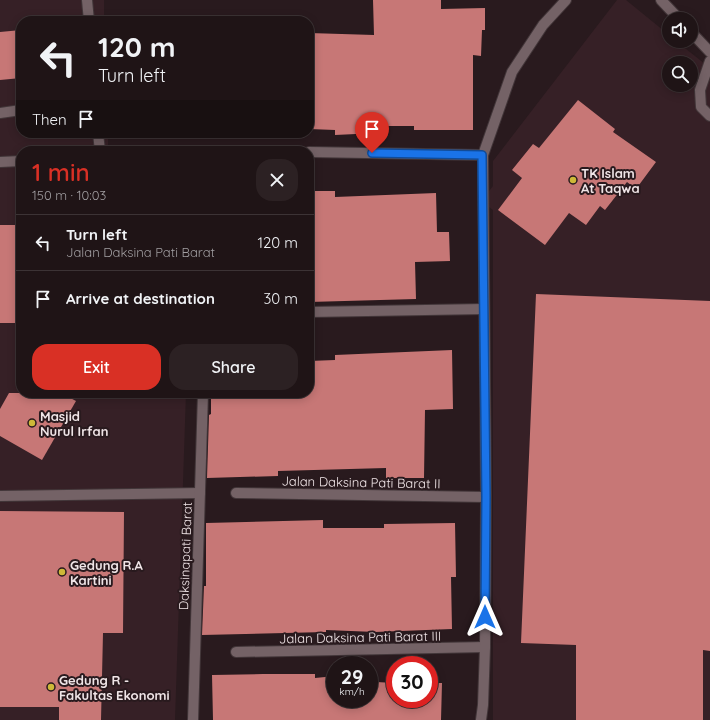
<!DOCTYPE html>
<html lang="en">
<head>
<meta charset="utf-8">
<style>
	body { margin:0; font-family:Quicksand,sans-serif; background:#2c2123; color:#f1f3f6; height:100vh; display:flex; flex-direction:column; font-size:15px; white-space:nowrap }
	* { box-sizing:border-box; margin:0 }
	p { font-size:13px; color:#a19ea1 }
	.icon { flex:none; width:22px; height:22px; fill:none; stroke:currentColor; stroke-width:2; stroke-linecap:round; stroke-linejoin:round }
	.map { position:relative; flex:1; overflow:hidden }
	.side { position:absolute; left:16px; top:146px; width:298px; height:252px; display:flex; flex-direction:column; background:#1f1416; border-radius:16px; box-shadow:0 2px 10px #0003,0 0 0 1px #3c3335 }
	.side>* { flex:none }
	.guide { position:absolute; left:16px; top:16px; width:298px; height:122px; border-radius:16px; box-shadow:0 2px 10px #0003,0 0 0 1px #3c3335; background:#1f1416; color:#f1f3f6; overflow:hidden }
	.tools { position:absolute; left:662px; top:12px; display:grid; gap:8px }
	.tools a { display:grid; place-items:center; width:36px; height:36px; border-radius:50%; background:#1f1416; box-shadow:0 2px 10px #0003,0 0 0 1px #3c3335; font-size:20px }
	.speed { position:absolute; left:326px; top:656px; display:flex; gap:8px; font-size:20px; font-weight:700; text-align:center }
	.speed>* { display:grid; place-content:center; width:52px; height:52px; border-radius:50%; background:#1f1416; box-shadow:0 2px 10px #0003,0 0 0 1px #3c3335; line-height:1 }
	.speed small { font-size:10px; font-weight:400 }
	.speed .limit { border:6px solid #d22; background:#fff; color:#111 }
	.pin { position:absolute; display:grid; place-items:center; width:34px; height:34px; color:#fff; margin:-41px -17px; border-radius:50% 50% 50% 0; rotate:-45deg; box-shadow:0 0 4px #0007 }
	.pin .icon { rotate:45deg }
	.me { position:absolute; width:44px; margin:-22px; rotate:0deg; stroke-linejoin:round; filter:drop-shadow(0 0 3px #0008) }
	.turn { display:flex; align-items:center; gap:14px; height:84px; padding:0 16px; font-size:18px }
	.turn .icon { width:52px; height:52px; stroke-width:2.5 }
	.turn b { display:block; font-size:28px; line-height:34px }
	.then { display:flex; align-items:center; height:38px; padding:0 16px; background:#0003; gap:8px; font-size:15px }
	.round { display:grid; place-items:center; flex:none; width:42px; height:42px; border-radius:16px; background:#2c2123 }
	.summary { display:flex; align-items:center; justify-content:space-between; height:68px; padding:0 16px }
	h1 { font-size:24px; font-weight:600; line-height:30px; color:#d93025 }
	.action { display:flex; gap:8px; margin-top:auto; padding:8px 16px }
	.action a { flex:1; height:46px; border-radius:16px; background:#d93025; color:#fff; font-size:16px; font-weight:600; line-height:46px; text-align:center }
	.action a+a { background:#2c2123; color:#f1f3f6 }
	ul { padding:0; list-style:none }
	li { display:flex; align-items:center; gap:12px; height:56px; padding:0 16px; border-top:1px solid #3c3335 }
	li div { flex:1 }
	li b { display:block; font-size:15px }
	li em { font-style:normal }
	.map>svg:first-child { display:block }
	.built { fill:#362026; fill-rule:evenodd }
	.building { fill:#c77776 }
	.lines { fill:none; stroke-linecap:round; stroke-linejoin:round }
	.lane-casing { stroke:#423639; stroke-width:12 }
	.street-casing { stroke:#423639; stroke-width:12 }
	.lane { stroke:#746266; stroke-width:10 }
	.street { stroke:#746266; stroke-width:10 }
	.route-casing { stroke:#114b97; stroke-width:10 }
	.route { stroke:#1a73e8; stroke-width:7 }
	.poi-dot { fill:#ceb938; stroke:#291a1e; stroke-width:1.5 }
	.labels { text-anchor:middle; stroke-width:4; stroke-linejoin:round; paint-order:stroke }
	.poi-label { font-size:13px; font-weight:bold; fill:#f0e5e7; stroke:#291a1e; text-anchor:start }
	.street-label { font-size:13px; fill:#f0e5e7; stroke:#291a1e }
</style>
</head>
<body>
<div class="map">
<svg width="710" height="720" viewBox="0 0 710 720">
	<rect width="100%" height="100%" fill="#291a1e"/>
	<g class="built">
		<polygon points="0,0 104,0 104,21 21,21 21,133 108,133 108,151 21,151 21,393 186,393 175,720 0,720"/>
		<path d="M617 0H626L669 35V41H676L710 68V720H493V210L481 201 493 186V161ZM669 63H691V85H669Z"/>
	</g>
	<g class="building">
		<polygon points="373,0 441,0 441,9 485,8 485,30 482,30 481,56 473,55 473,130 414,130 414,126 356,126 356,134 335,135 335,130 309,129 309,33 374,35"/>
		<polygon points="21,30 21,78 0,80 0,32"/>
		<polygon points="578,100 615,129 613,132 656,162 636,189 627,182 605,210 600,206 586,225 569,213 545,245 498,210 522,178 512,170 533,144 539,148"/>
		<polygon points="309,191 335,191 335,197 436,193 437,232 449,232 450,261 415,262 416,299 309,302"/>
		<rect x="0" y="225" width="21" height="98"/>
		<polygon points="536,294 710,301 710,651 703,650 703,720 576,720 576,645 521,643"/>
		<polygon points="452,350 453,409 425,410 424,478 386,478 386,468 278,471 278,476 207,478 209,415 211,414 211,393 309,393 309,361 335,360 335,355"/>
		<polygon points="9,393 61,393 76,401 42,460 0,436 0,409"/>
		<polygon points="0,511 124,512 123,633 103,633 101,720 59,720 59,707 0,707"/>
		<polygon points="323,520 323,528 384,528 384,524 455,523 456,577 451,577 452,629 375,632 326,630 326,632 202,635 204,586 206,586 206,523"/>
		<polygon points="375,673 376,682 395,683 395,699 429,699 429,683 442,683 441,720 213,720 212,675 263,674 315,674 315,678 335,676 335,699 369,699 369,674"/>
	</g>
	<g class="lines">
		<g class="lane-casing">
			<g id="lane">
				<polyline points="87,0 89,21"/>
				<polyline points="710,61 700,90 701,107 710,116"/>
				<polyline points="0,113 21,110"/>
				<polyline points="98,133 100,151"/>
				<polyline points="0,162 21,161"/>
				<polyline points="0,496 200,493"/>
				<polyline points="193,720 203,393"/>
			</g>
		</g>
		<g class="street-casing">
			<g id="street">
				<polyline points="661,0 679,19"/>
				<polyline points="691,32 710,52"/>
				<polyline points="214,151 274,151"/>
				<polyline points="309,152 483,155"/>
				<polyline points="309,312 484,309"/>
				<polyline points="236,493 486,497"/>
				<polyline points="236,652 485,647"/>
				<polyline points="481,720 483,705 485,647 486,497 483,155 512,72 543,25 566,0"/>
			</g>
		</g>
		<use href="#lane" class="lane"/>
		<use href="#street" class="street"/>
	</g>
	<g class="lines">
		<g class="route-casing">
			<polyline id="route" points="372,153 482,155 486,497 485,617"/>
		</g>
		<use href="#route" class="route"/>
	</g>
	<g class="poi-dot">
		<circle cx="573" cy="180" r="4"/>
		<circle cx="32" cy="423" r="4"/>
		<circle cx="62" cy="572" r="4"/>
		<circle cx="51" cy="687" r="4"/>
	</g>
	<g class="labels">
		<g class="poi-label">
			<text x="581" y="178">TK Islam<tspan x="581" dy="15">At Taqwa</tspan></text>
			<text x="40" y="421">Masjid<tspan x="40" dy="15">Nurul Irfan</tspan></text>
			<text x="70" y="570">Gedung R.A<tspan x="70" dy="15">Kartini</tspan></text>
			<text x="59" y="685">Gedung R -<tspan x="59" dy="15">Fakultas Ekonomi</tspan></text>
		</g>
		<g class="street-label">
			<text transform="translate(361 482) rotate(1)" y="5">Jalan Daksina Pati Barat II</text>
			<text transform="translate(185 556) rotate(-88)" y="5">Daksinapati Barat</text>
			<text transform="translate(360 637) rotate(-1)" y="5">Jalan Daksina Pati Barat III</text>
		</g>
	</g>
</svg>
<div class="tools">
<a><svg class="icon" aria-label="sound" viewBox="0 0 24 24"><path d="M4 9h4l5-4v14l-5-4H4zM17 9q2 3 0 6"/></svg></a>
<a><svg class="icon" aria-label="search" viewBox="0 0 24 24"><circle cx="10" cy="10" r="6"/><path d="M15 15l6 6"/></svg></a>
</div>
<div class="speed"><div>29<small>km/h</small></div><div class="limit">30</div></div>
<div class="pin" style="left:372px;top:153px;background:#d93025"><svg class="icon" aria-label="arrive" viewBox="0 0 24 24"><path d="M6 21V4h12l-3 4 3 4H6"/></svg></div>
<svg class="me" style="left:485px;top:617px" viewBox="-20 -20 40 40"><path d="M0-17L14 15 0 8-14 15z" fill="#1a73e8" stroke="#fff" stroke-width="4"/></svg>
<div class="guide">
<div class="turn"><svg class="icon" aria-label="left" viewBox="0 0 24 24"><path d="M17 20v-9H6M10 6l-5 5 5 5"/></svg><div><b>120 m</b>Turn left</div></div>
<div class="then">Then<svg class="icon" aria-label="arrive" viewBox="0 0 24 24"><path d="M6 21V4h12l-3 4 3 4H6"/></svg></div>
</div>
<section class="side">
<div class="summary"><div><h1>1 min</h1><p>150 m · 10:03</p></div><a class="round"><svg class="icon" aria-label="close" viewBox="0 0 24 24"><path d="M6 6l12 12M18 6L6 18"/></svg></a></div>
<ul>
<li><svg class="icon" aria-label="left" viewBox="0 0 24 24"><path d="M17 20v-9H6M10 6l-5 5 5 5"/></svg><div><b>Turn left</b><p>Jalan Daksina Pati Barat</p></div><em>120 m</em></li>
<li><svg class="icon" aria-label="arrive" viewBox="0 0 24 24"><path d="M6 21V4h12l-3 4 3 4H6"/></svg><div><b>Arrive at destination</b></div><em>30 m</em></li>
</ul>
<div class="action"><a>Exit</a><a>Share</a></div>
</section>
</div>
</body>
</html>
